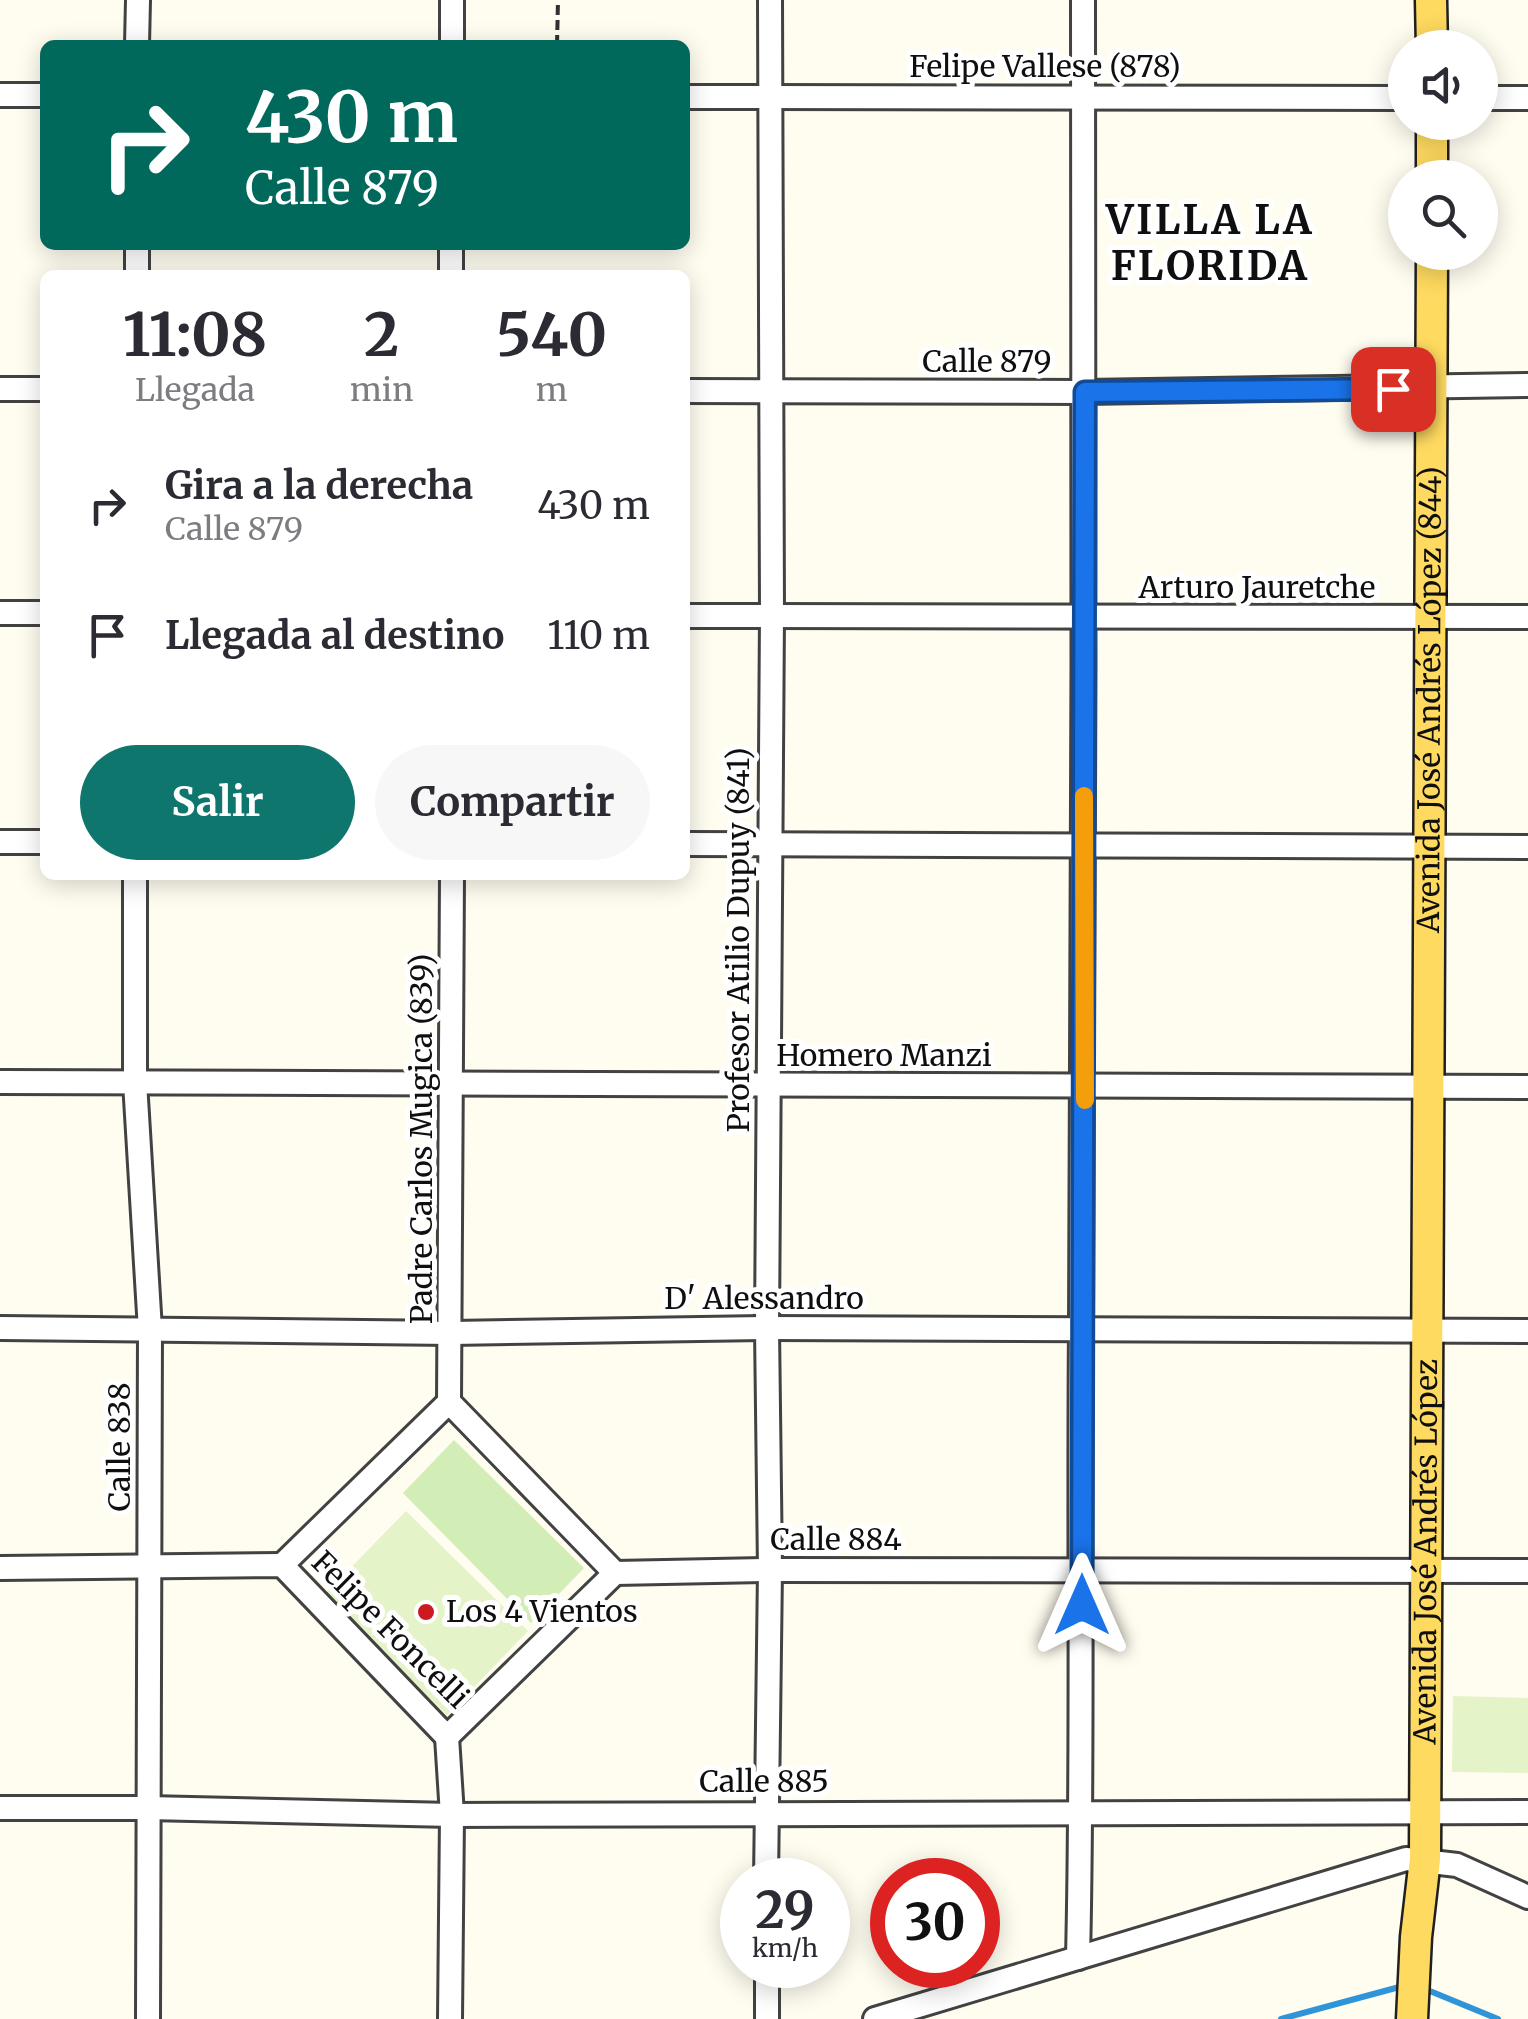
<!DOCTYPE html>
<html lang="es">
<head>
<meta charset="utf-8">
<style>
	body { margin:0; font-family:Merriweather,serif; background:#f7f7f7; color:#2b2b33; height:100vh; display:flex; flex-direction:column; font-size:38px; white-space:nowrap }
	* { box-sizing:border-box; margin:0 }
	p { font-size:32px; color:#7c7c81 }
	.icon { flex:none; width:55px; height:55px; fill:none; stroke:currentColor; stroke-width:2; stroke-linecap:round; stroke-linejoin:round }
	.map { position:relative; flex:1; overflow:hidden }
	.panel { position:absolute; left:40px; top:270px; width:650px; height:610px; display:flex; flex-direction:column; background:#fff; border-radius:15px; box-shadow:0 5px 25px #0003 }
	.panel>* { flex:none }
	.banner { position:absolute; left:40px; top:40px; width:650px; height:210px; border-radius:15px; box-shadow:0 5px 25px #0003; background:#00695c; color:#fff; overflow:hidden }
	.controls { position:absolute; left:1388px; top:30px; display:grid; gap:20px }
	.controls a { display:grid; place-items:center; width:110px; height:110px; border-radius:50%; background:#fff; box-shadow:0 5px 25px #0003; font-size:50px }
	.speed { position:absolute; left:720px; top:1858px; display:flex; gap:20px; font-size:50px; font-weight:700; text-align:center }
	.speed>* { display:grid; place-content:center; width:130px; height:130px; border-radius:50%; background:#fff; box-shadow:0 5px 25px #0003; line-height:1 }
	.speed small { font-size:25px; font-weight:400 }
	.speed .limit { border:15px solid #d22; background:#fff; color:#111 }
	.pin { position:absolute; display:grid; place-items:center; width:85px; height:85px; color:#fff; margin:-42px; border-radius:20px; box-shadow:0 5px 15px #0006 }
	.me { position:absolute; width:110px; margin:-55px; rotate:0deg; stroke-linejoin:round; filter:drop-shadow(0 0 8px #0008) }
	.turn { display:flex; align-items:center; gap:35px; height:210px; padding:0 40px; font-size:45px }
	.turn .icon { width:130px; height:130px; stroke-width:2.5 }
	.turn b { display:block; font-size:70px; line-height:85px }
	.eta { display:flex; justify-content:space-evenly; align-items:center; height:170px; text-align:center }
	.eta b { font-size:60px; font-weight:700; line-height:70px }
	.action { display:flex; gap:20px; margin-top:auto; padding:20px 40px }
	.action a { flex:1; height:115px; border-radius:60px; background:#0f766e; color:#fff; font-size:40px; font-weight:700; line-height:115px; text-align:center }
	.action a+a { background:#f7f7f7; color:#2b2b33 }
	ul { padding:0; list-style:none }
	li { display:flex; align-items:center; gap:30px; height:130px; padding:0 40px }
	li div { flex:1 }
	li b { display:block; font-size:38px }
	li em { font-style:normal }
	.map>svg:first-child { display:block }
	.green { fill:#d2edb6 }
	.pitch { fill:#e4f4c8 }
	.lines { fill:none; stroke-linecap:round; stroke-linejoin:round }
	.stream { stroke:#3094d9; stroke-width:6 }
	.minor-casing { stroke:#424242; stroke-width:28 }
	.major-casing { stroke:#202020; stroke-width:35 }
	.path { stroke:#313131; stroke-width:4; stroke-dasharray:10 5; stroke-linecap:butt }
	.minor { stroke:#fff; stroke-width:22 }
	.major { stroke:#ffda60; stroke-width:30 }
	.route-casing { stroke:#114b97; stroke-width:25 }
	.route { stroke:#1a73e8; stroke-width:18 }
	.slow { stroke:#f59e0b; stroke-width:18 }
	.poi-dot { fill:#cb1a21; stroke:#fff; stroke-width:4 }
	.labels { text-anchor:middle; stroke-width:10; stroke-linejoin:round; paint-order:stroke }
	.street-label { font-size:30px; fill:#0f0f0f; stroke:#fff }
	.poi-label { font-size:30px; fill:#0f0f0f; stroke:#fff; text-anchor:start }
	.district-label { font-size:40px; font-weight:bold; letter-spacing:2.5px; fill:#0f0f0f; stroke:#fff }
</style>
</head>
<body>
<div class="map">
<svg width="1528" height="2019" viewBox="0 0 1528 2019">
	<rect width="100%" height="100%" fill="#fffcf0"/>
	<polygon class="green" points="454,1440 584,1568 531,1623 403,1493"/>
	<g class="pitch">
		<polygon points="406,1511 528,1631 447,1715 325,1594"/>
		<polygon points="1453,1696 1528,1698 1528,1773 1452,1772"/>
	</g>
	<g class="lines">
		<g class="stream">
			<polyline points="1425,1989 1498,2019"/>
			<polyline points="1281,2019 1403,1986"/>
		</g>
		<g class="minor-casing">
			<g id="minor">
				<polyline points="137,45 138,0"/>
				<polyline points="452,45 452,0"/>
				<polyline points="0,95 45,95"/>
				<polyline points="685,97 1405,98"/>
				<polyline points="1480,98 1528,98"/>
				<polyline points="137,245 137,275"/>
				<polyline points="451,275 451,245"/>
				<polyline points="0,389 45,389"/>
				<polyline points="685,391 1085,392 1528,385"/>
				<polyline points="0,613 45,613"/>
				<polyline points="685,616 1528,617"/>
				<polyline points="0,842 45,842"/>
				<polyline points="685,844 1528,847"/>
				<polyline points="135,875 135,1082 150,1330 148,2019"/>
				<polyline points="0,1082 1528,1087"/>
				<polyline points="0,1328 452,1333 767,1328 1528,1331"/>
				<polyline points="449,1402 452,875"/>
				<polyline points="282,1565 449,1402 615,1573 770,1570 1528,1571"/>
				<polyline points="0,1568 282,1565 447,1737 615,1573"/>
				<polyline points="447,1737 452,1815 450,2019"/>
				<polyline points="0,1808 148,1808 452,1815 1528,1812"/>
				<polyline points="766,1880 770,1570 767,1328 772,615 770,0"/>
				<path d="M1078 1958C1083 1748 1079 1538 1081 1328 1085 885 1083 443 1083 0"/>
				<polyline points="767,1965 767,2019"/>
				<polyline points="875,2019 1406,1859 1457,1865 1528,1897"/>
			</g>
		</g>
		<g class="major-casing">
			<g id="major">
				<polyline points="1431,0 1432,48"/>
				<polyline points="1432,178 1432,122"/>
				<path id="s1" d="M1412 2019 1416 1937 1425 1859 1432 252"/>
			</g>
		</g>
		<polyline class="path" points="557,45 558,0"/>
		<use href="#minor" class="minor"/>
		<use href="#major" class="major"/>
	</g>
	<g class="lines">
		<g class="route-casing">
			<polyline id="route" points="1082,1605 1085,392 1393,389"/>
		</g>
		<use href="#route" class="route"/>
		<polyline class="slow" points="1084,796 1085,1100"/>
	</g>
	<circle class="poi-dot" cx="426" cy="1612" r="10"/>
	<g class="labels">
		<g class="street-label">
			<text x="1045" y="77">Felipe Vallese (878)</text>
			<text x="987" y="372">Calle 879</text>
			<text x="1257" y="598">Arturo Jauretche</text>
			<text dy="10" stroke="none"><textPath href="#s1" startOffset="1320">Avenida José Andrés López (844)</textPath></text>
			<text transform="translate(739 940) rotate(-90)" y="10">Profesor Atilio Dupuy (841)</text>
			<text x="884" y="1066">Homero Manzi</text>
			<text transform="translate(422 1139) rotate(-90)" y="10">Padre Carlos Mugica (839)</text>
			<text x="764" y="1309">D' Alessandro</text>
			<text transform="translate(120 1447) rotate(-90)" y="10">Calle 838</text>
			<text x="836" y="1550">Calle 884</text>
			<text dy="10" stroke="none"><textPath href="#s1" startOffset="468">Avenida José Andrés López</textPath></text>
			<text transform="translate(390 1630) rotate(45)" y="10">Felipe Foncelli</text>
			<text x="764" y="1792">Calle 885</text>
		</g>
		<g class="poi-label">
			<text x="446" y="1622">Los 4 Vientos</text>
		</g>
		<g class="district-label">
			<text x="1210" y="234">VILLA LA<tspan x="1210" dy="46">FLORIDA</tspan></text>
		</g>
	</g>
</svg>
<div class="controls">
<a><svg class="icon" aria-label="sound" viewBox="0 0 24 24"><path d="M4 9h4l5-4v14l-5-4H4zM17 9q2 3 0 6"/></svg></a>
<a><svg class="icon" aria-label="search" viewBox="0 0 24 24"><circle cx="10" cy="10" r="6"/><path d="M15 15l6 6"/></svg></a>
</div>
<div class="speed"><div>29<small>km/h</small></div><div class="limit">30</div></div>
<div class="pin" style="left:1393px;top:389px;background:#d93025"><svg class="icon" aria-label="arrive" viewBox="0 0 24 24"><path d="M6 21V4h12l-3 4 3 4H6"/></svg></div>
<svg class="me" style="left:1082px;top:1605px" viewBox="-20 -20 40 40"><path d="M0-17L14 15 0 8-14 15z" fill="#1a73e8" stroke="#fff" stroke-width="4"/></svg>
<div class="banner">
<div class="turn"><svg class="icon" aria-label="right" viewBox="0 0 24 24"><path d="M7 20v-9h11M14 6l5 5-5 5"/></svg><div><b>430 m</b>Calle 879</div></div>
</div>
<section class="panel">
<div class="eta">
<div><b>11:08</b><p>Llegada</p></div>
<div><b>2</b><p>min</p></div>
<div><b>540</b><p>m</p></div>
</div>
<ul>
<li><svg class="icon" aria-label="right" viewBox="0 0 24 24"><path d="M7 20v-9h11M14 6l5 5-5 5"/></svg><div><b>Gira a la derecha</b><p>Calle 879</p></div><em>430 m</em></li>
<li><svg class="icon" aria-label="arrive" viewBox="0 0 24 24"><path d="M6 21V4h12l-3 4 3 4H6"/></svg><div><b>Llegada al destino</b></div><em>110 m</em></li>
</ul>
<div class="action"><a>Salir</a><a>Compartir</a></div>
</section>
</div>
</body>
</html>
